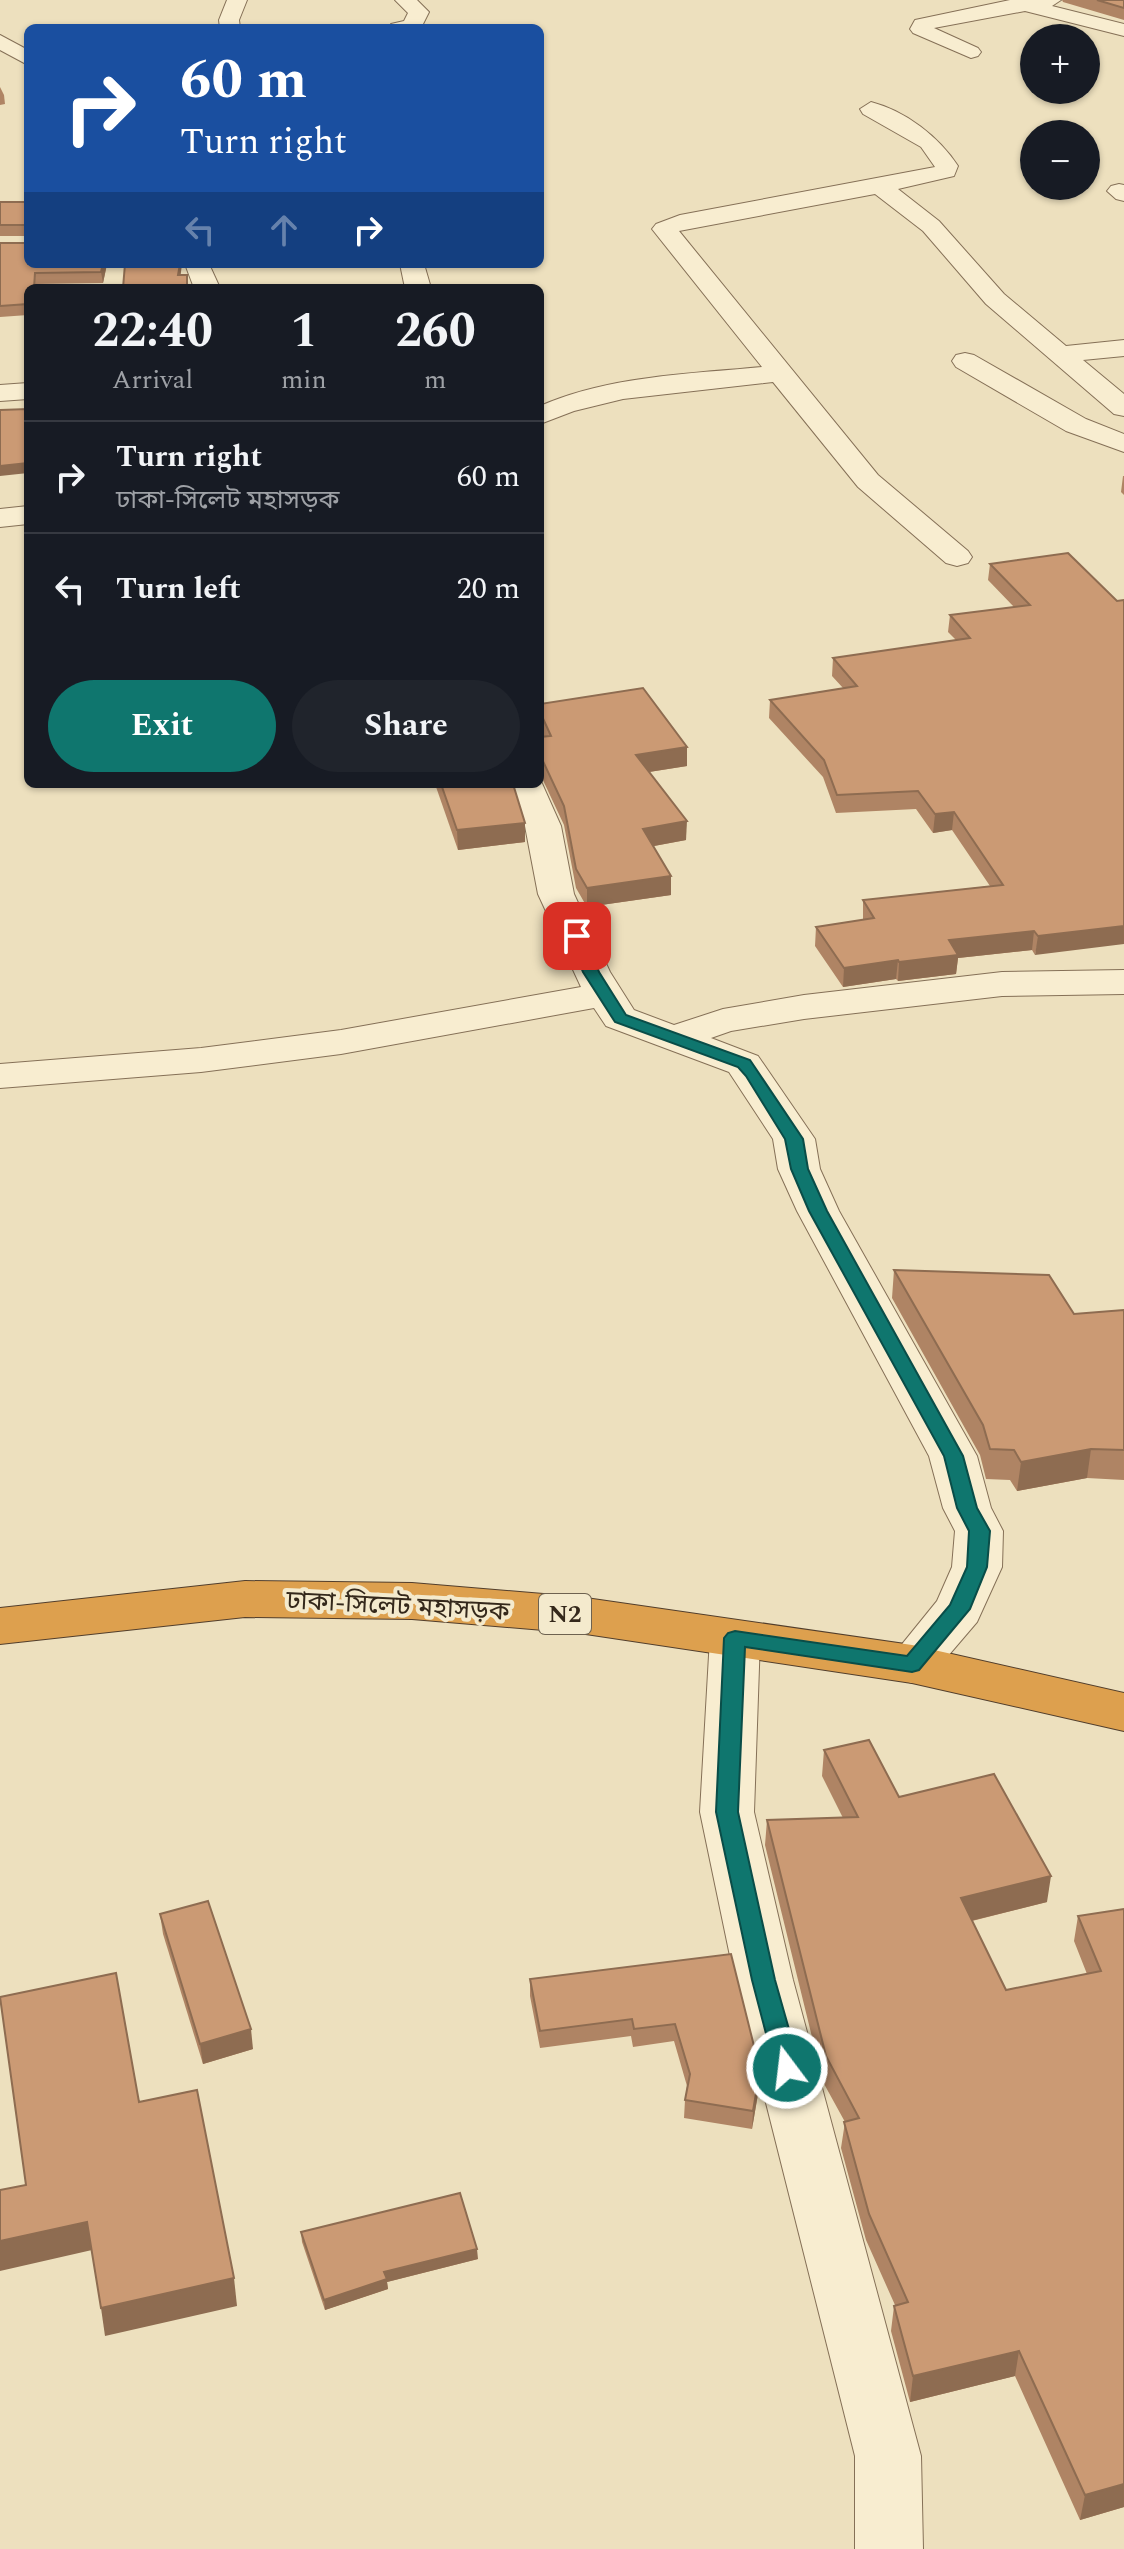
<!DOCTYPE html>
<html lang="en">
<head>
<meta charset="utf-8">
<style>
	body { margin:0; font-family:Spectral,"Noto Sans Bengali",serif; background:#20242c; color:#f1f3f6; height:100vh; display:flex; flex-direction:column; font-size:30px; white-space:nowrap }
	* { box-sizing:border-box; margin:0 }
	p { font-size:26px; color:#9ea1a6 }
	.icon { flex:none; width:44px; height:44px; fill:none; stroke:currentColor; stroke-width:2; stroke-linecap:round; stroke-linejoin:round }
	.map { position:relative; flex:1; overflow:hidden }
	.drawer { position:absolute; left:24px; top:284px; width:520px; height:504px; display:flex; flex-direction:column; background:#171b24; border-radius:12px; box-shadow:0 2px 6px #0004 }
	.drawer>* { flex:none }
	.top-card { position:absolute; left:24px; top:24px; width:520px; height:244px; border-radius:12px; box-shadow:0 2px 6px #0004; background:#1a4fa0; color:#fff; overflow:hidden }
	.controls { position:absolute; left:1020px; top:24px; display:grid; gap:16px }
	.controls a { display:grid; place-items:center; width:80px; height:80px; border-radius:50%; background:#171b24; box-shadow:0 2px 6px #0004; font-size:40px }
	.pin { position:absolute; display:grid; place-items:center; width:68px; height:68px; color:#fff; margin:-34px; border-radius:16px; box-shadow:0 4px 12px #0006 }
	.me { position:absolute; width:88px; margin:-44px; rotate:345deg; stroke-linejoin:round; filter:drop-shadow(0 0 6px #0008) }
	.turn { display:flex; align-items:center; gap:28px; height:168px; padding:0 24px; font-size:36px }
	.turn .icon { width:104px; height:104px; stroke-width:2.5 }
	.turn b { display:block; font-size:56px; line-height:68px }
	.lanes { display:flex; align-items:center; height:76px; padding:0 24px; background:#0003; justify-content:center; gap:40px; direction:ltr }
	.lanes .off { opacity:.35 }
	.eta { display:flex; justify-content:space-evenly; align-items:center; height:136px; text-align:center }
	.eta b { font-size:48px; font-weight:700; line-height:56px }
	.primary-button { display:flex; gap:16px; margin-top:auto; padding:16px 24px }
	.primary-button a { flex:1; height:92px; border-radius:48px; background:#0f766e; color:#fff; font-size:32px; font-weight:700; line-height:92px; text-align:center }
	.primary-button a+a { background:#20242c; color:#f1f3f6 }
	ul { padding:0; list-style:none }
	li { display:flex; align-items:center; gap:24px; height:112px; padding:0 24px; border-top:2px solid #363941 }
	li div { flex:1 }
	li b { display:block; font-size:30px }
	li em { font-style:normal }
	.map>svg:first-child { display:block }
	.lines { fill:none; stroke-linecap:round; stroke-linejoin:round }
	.minor-casing { stroke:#857057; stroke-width:2 }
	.highway-casing { stroke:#523e2c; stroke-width:2 }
	.minor { fill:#f8edd0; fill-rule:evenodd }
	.highway { fill:#dda04e; fill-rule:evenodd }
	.wall { fill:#af8464 }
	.shaded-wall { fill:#8e6c51 }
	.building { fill:#cb9a74; stroke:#8e6c51; stroke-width:2 }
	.route { fill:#0f766e; stroke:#0a4d48; stroke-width:2 }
	.labels { text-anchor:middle; stroke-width:8; stroke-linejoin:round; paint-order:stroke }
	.shield { fill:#f4eacd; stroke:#6e6250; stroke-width:2 }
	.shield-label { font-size:24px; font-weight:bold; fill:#34281b }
	.street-label { font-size:26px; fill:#34281b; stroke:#f4eacd }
</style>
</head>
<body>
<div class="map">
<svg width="1124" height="2549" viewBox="0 0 1124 2549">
	<rect width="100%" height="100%" fill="#ede0be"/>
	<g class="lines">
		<g class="minor-casing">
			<g id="minor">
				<polygon points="227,0 247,0 239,20 240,28 220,28 219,20"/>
				<polygon points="395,0 417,0 429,12 421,28 388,28 391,24 404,21 408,13"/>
				<polygon points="1010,0 1061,0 1052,6 1124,24 1124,36 1025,11 934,28 978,48 981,52 978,56 971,58 913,33 910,29 915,20"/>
				<polygon points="0,35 28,50 28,65 0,50"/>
				<path d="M871 102C906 111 939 137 958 166L954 176 898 189 939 221 1004 294 1066 346 1124 340V356L1083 360 1124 394V416L1114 414 986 304 923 231 875 194 679 231 878 475 968 551 972 557 968 563 957 566 946 563 858 487 773 382 623 399 574 411 540 424V406C609 376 688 374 762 367L652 229 656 224 680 215 935 167 921 147 863 114 860 109Z"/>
				<polygon points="1119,184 1124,185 1124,201 1116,199 1107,191 1111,186"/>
				<polygon points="185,264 209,264 220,288 194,288"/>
				<polygon points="400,264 424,264 431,288 405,288"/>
				<polygon points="965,353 974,355 1086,419 1124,434 1124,452 1066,431 956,367 952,361 956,355"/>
				<polygon points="28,383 28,399 0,401 0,385"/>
				<polygon points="28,506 28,524 0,527 0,509"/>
				<polygon points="540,779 561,826 574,894 610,972 634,1010 674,1025 723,1009 804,995 1002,972 1124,970 1124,994 1002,996 804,1019 731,1031 711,1038 758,1056 815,1139 820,1169 839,1211 977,1456 991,1508 1003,1531 1002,1567 977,1622 930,1677 912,1683 894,1677 886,1664 937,1601 952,1567 955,1531 943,1508 929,1456 797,1211 778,1169 773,1139 729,1072 606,1026 594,1008 341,1054 201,1072 0,1088 0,1064 201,1048 341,1030 581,987 538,894 525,826 509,784 540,784"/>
				<polygon points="735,1620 753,1625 760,1638 754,1812 793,1980 921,2456 923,2549 855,2549 855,2456 735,1980 700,1812 710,1638 717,1625"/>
			</g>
		</g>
		<g class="highway-casing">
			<polygon id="highway" points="245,1581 412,1583 579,1597 912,1645 1124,1693 1124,1731 912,1683 579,1633 412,1619 245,1617 0,1644 0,1608"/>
		</g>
		<use href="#minor" class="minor"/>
		<use href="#highway" class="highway"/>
	</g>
	<g class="wall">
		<polygon points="1062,0 1124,0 1124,20 1063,2"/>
		<polygon points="0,87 4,95 5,104 0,105"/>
		<rect x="0" y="202" width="28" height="34"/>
		<polygon points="0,243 28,264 107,264 103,283 36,284 36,288 28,288 28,315 0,317"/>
		<polygon points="1123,476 1124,476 1124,495 1121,492"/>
		<polygon points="990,564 1117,601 1035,955 1032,950 958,958 956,974 898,981 896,979 843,987 815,946 816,927 863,920 863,900 990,886 952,830 933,833 916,809 836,813 823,777 769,718 770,700 843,688 832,676 833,658 956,640 948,632 950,615 1014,607 988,580"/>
		<polygon points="540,704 687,766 649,772 686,840 654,846 671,895 587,907 576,888 564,825 541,776 540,777 540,737 543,737 540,730"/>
		<polygon points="435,784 513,784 525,842 458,850"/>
		<polygon points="894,1270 1074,1314 1124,1310 1124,1480 1087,1478 1017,1491 1010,1480 986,1479 980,1455 892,1298"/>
		<polygon points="824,1750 899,1797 1047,1902 972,1921 1006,1990 1087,1974 1074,1941 1078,1916 1124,1909 1124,2507 1080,2520 1015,2376 910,2402 891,2331 894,2306 895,2305 866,2240 841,2148 845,2122 823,2082 765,1845 767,1820 843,1818 822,1776"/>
		<polygon points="160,1914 253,2049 203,2064 163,1934"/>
		<polygon points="731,1954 760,2070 759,2088 752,2129 684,2118 685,2100 687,2086 674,2041 633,2047 631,2036 540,2048 530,1996 530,1979"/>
		<polygon points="301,2232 478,2259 387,2282 388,2289 325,2310 302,2242"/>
	</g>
	<g class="shaded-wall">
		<polygon points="103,264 107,264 103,283 101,272"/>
		<polygon points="180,264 182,264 179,288 178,275"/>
		<polygon points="28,463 28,473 0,476 0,466"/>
		<polygon points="687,747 687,766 636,774 636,755"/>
		<polygon points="954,812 952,830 933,833 935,814"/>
		<polygon points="687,821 686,840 643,848 643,829"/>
		<polygon points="525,823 525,842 458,850 457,830"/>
		<polygon points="671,876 671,895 587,907 587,888"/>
		<polygon points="1124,926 1124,944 1035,955 1038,936"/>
		<polygon points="1034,931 1032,950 958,958 956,974 898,981 899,962 949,940"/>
		<polygon points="898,960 896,979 843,987 844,968"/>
		<polygon points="1091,1449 1087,1478 1017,1491 1021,1462"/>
		<polygon points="1051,1876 1047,1902 958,1924 961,1898"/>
		<polygon points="251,2029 253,2049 203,2064 200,2044"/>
		<polygon points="760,2070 759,2088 752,2129 753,2111"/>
		<polygon points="87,2222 92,2250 0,2271 0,2241"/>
		<polygon points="477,2249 478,2259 387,2282 388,2289 325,2310 324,2300 384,2272"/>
		<polygon points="234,2278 237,2306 105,2336 101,2308"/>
		<polygon points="1019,2351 1015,2376 910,2402 913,2376"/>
		<polygon points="1124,2484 1124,2507 1080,2520 1085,2495"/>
	</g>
	<g class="building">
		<polygon points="1097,0 1124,0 1124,8"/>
		<rect x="0" y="202" width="28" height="23"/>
		<polygon points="0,243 28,243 28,264 103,264 101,272 35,273 34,288 28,288 28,304 0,306"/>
		<polygon points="125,264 180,264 178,275 187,275 187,288 123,288"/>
		<polygon points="28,409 28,463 0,466 0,410"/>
		<polygon points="1068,553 1117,601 1124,600 1124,926 1038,936 1034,931 949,940 958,955 899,962 898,960 844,968 816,927 874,918 863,900 1003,885 954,812 935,814 918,791 837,795 824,760 770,700 857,686 833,658 970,638 950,615 1030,605 990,564"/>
		<polygon points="643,688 687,747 636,755 687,821 643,829 671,876 587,888 576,869 564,806 541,757 540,758 540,737 551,736 540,712 540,704"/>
		<polygon points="441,784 513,784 525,823 457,830"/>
		<polygon points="894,1270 1049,1275 1074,1314 1124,1310 1124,1450 1091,1449 1021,1462 1014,1450 990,1449 983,1425"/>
		<polygon points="869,1740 899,1797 994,1774 1051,1876 961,1898 1006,1990 1101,1971 1078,1916 1124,1909 1124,2484 1085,2495 1019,2351 913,2376 894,2306 908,2302 869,2214 844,2122 859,2118 826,2056 767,1820 858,1817 824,1750"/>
		<polygon points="208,1901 251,2029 200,2044 160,1914"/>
		<polygon points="731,1954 760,2070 753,2111 685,2100 690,2074 675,2024 634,2029 632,2019 540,2031 530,1979"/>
		<polygon points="116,1973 139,2102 197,2090 234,2278 101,2308 87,2222 0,2241 0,2190 26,2185 0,1997"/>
		<polygon points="460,2193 477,2249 384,2272 387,2279 324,2300 301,2232"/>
	</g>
	<polygon class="route" points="577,931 585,936 599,972 626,1015 750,1060 803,1139 808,1169 827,1211 963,1456 977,1508 990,1531 987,1567 970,1609 919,1670 912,1672 745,1647 738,1812 775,1980 800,2068 796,2075 787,2078 779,2075 775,2068 752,1980 716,1812 724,1638 728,1633 735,1631 907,1656 950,1605 967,1567 969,1531 957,1508 944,1456 809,1211 791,1169 785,1139 746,1076 738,1067 615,1022 583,972 569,936"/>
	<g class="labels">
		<rect class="shield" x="539" y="1594" width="52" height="40" rx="6"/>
		<g class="shield-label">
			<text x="565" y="1622">N2</text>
		</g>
		<g class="street-label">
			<text transform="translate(398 1605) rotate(3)" y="9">ঢাকা-সিলেট মহাসড়ক</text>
		</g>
	</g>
</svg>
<div class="controls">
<a>+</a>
<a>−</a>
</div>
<div class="pin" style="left:577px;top:936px;background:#d93025"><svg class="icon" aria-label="arrive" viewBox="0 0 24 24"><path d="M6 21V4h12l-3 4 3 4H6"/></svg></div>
<svg class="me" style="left:787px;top:2068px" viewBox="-20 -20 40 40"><circle r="17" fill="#0f766e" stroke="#fff" stroke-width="3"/><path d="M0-11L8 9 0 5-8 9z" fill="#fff"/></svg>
<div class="top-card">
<div class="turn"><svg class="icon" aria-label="right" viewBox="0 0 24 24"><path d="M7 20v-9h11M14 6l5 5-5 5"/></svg><div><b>60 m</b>Turn right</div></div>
<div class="lanes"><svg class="icon off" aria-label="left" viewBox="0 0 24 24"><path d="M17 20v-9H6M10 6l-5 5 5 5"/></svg><svg class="icon off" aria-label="ahead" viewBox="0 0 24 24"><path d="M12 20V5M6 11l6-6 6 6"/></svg><svg class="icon" aria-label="right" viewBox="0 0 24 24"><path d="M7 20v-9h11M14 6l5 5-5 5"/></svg></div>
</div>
<section class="drawer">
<div class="eta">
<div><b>22:40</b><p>Arrival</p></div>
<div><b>1</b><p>min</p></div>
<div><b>260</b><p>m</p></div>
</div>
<ul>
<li><svg class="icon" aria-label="right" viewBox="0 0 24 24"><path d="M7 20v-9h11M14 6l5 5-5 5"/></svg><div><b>Turn right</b><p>ঢাকা-সিলেট মহাসড়ক</p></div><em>60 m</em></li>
<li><svg class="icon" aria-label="left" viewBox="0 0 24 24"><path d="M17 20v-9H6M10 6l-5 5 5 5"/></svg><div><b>Turn left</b></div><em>20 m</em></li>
</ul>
<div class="primary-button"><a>Exit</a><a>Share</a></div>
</section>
</div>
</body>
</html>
